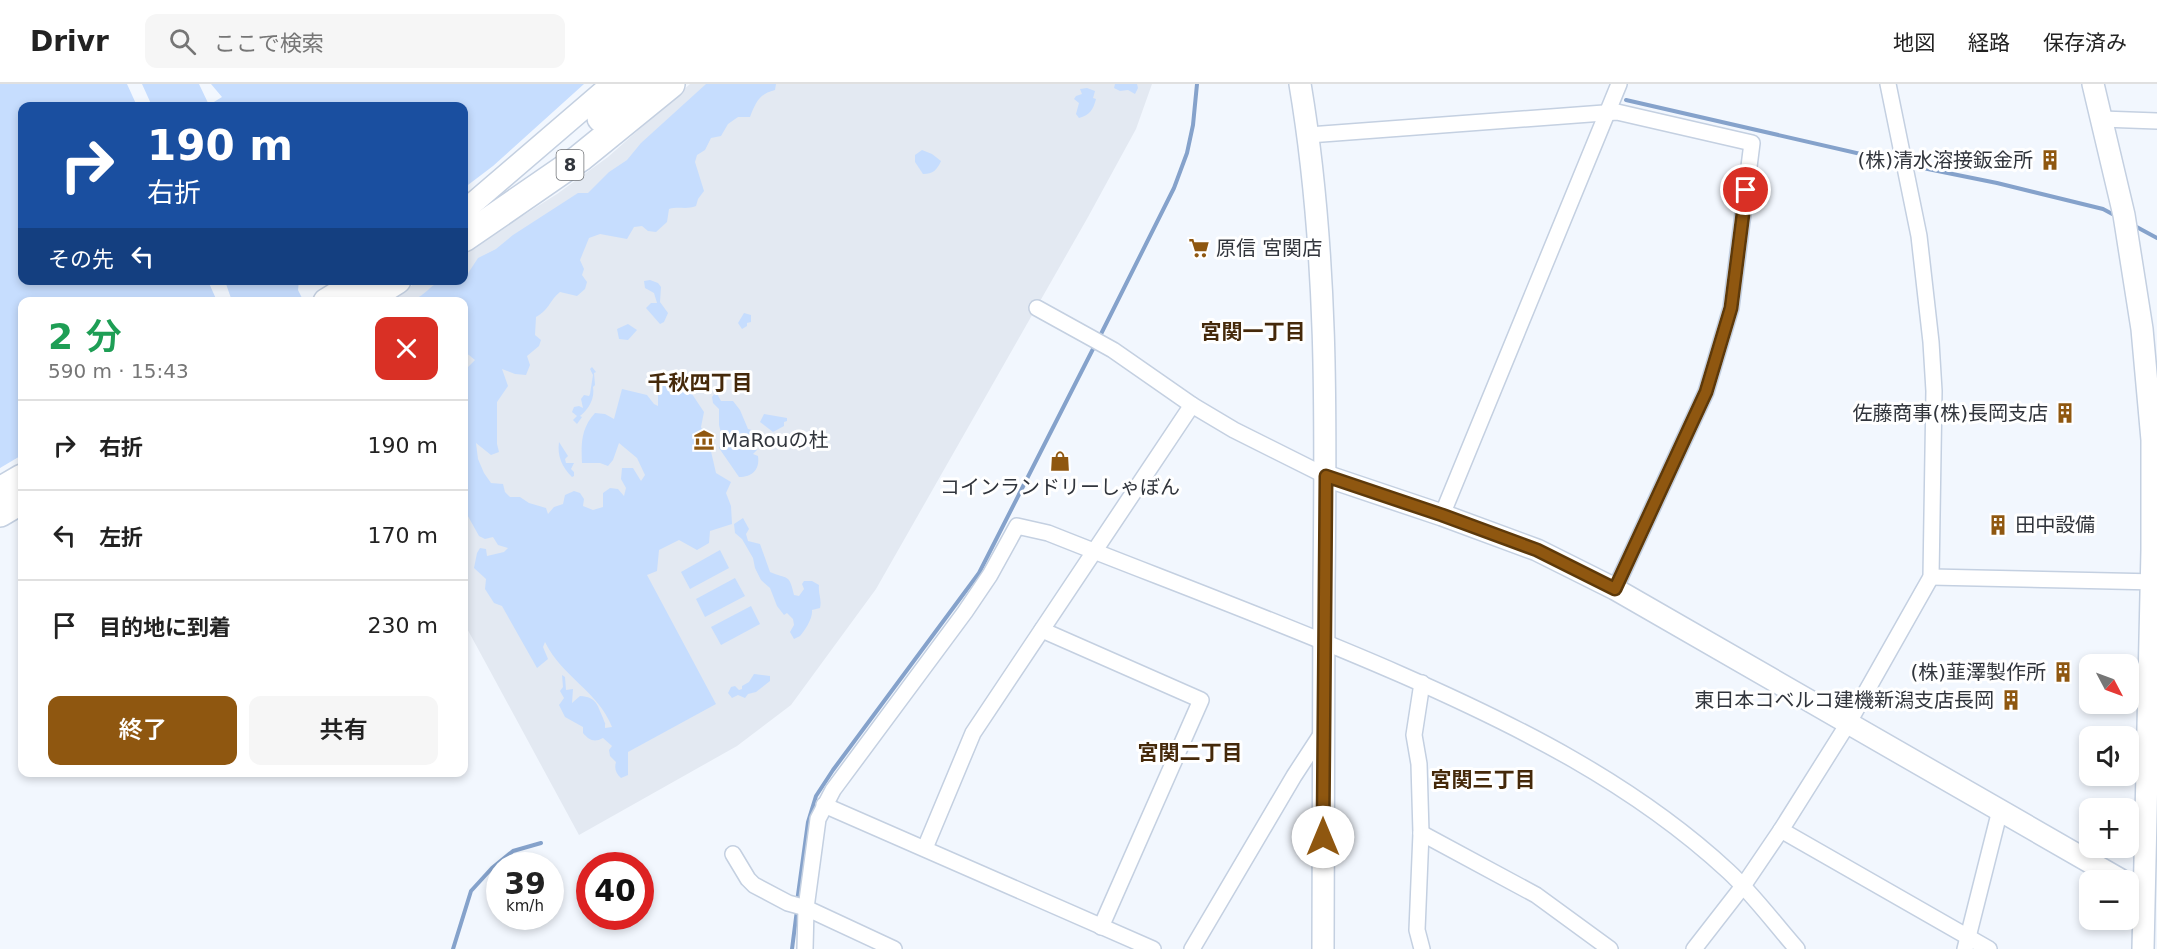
<!DOCTYPE html>
<html lang="ja">
<head>
<meta charset="utf-8">
<style>
	body { margin:0; font-family:"DejaVu Sans","Noto Sans JP",sans-serif; background:#f6f6f6; color:#222; height:100vh; display:flex; flex-direction:column; font-size:22px; white-space:nowrap }
	* { box-sizing:border-box; margin:0 }
	p { font-size:20px; color:#767676 }
	.icon { flex:none; width:33px; height:33px; fill:none; stroke:currentColor; stroke-width:2; stroke-linecap:round; stroke-linejoin:round }
	.map { position:relative; flex:1; overflow:hidden }
	.sheet { position:absolute; left:18px; top:213px; width:450px; height:480px; display:flex; flex-direction:column; background:#fff; border-radius:12px; box-shadow:0 3px 9px #0003 }
	.sheet>* { flex:none }
	.banner { position:absolute; left:18px; top:18px; width:450px; height:183px; border-radius:12px; box-shadow:0 3px 9px #0003; background:#1a4fa0; color:#fff; overflow:hidden }
	.needle { width:39px; rotate:131deg }
	.tools { position:absolute; left:2079px; top:570px; display:grid; gap:12px }
	.tools a { display:grid; place-items:center; width:60px; height:60px; border-radius:12px; background:#fff; box-shadow:0 3px 9px #0003; font-size:30px }
	.speed { position:absolute; left:486px; top:768px; display:flex; gap:12px; font-size:30px; font-weight:700; text-align:center }
	.speed>* { display:grid; place-content:center; width:78px; height:78px; border-radius:50%; background:#fff; box-shadow:0 3px 9px #0003; line-height:1 }
	.speed small { font-size:15px; font-weight:400 }
	.speed .limit { border:9px solid #d22; background:#fff; color:#111 }
	.pin { position:absolute; display:grid; place-items:center; width:51px; height:51px; color:#fff; margin:-26px; border:3px solid #fff; border-radius:50%; box-shadow:0 2px 6px #0007 }
	.me { position:absolute; width:66px; margin:-33px; rotate:0deg; stroke-linejoin:round; filter:drop-shadow(0 0 4px #0008) }
	.turn { display:flex; align-items:center; gap:21px; height:126px; padding:0 30px; font-size:27px }
	.turn .icon { width:78px; height:78px; stroke-width:2.5 }
	.turn b { display:block; font-size:42px; line-height:51px }
	.then { display:flex; align-items:center; height:57px; padding:0 30px; background:#0003; gap:12px; font-size:22px }
	.round { display:grid; place-items:center; flex:none; width:63px; height:63px; border-radius:12px; background:#f6f6f6 }
	.headline { display:flex; align-items:center; justify-content:space-between; height:102px; padding:0 30px }
	h1 { font-size:36px; font-weight:600; line-height:45px; color:#1e9e55 }
	.button { display:flex; gap:12px; margin-top:auto; padding:12px 30px }
	.button a { flex:1; height:69px; border-radius:12px; background:#8f5710; color:#fff; font-size:24px; font-weight:600; line-height:69px; text-align:center }
	.button a+a { background:#f6f6f6; color:#222 }
	ul { padding:0; list-style:none }
	li { display:flex; align-items:center; gap:18px; height:90px; padding:0 30px; border-top:2px solid #e0e0e0 }
	li div { flex:1 }
	li b { display:block; font-size:22px }
	li em { font-style:normal }
	header { display:flex; align-items:center; gap:36px; box-sizing:border-box; height:84px; padding:0 30px; background:#fff; border-bottom:2px solid #e0e0e0 }
	header strong { font-size:28px }
	nav { display:flex; gap:33px; margin-inline-start:auto; font-size:21px }
	.search { width:420px; height:54px; background:#f6f6f6; display:flex; align-items:center; gap:15px; box-sizing:border-box; padding:0 21px; border-radius:12px; color:#767676; font-size:22px }
	.map>svg:first-child { display:block }
	.built { fill:#e3e9f2 }
	.green { fill:#c6ddfe }
	.lines { fill:none; stroke-linecap:round; stroke-linejoin:round }
	.stream { stroke:#85a2cb; stroke-width:4 }
	.street-casing { stroke:#c4d0e1; stroke-width:18 }
	.secondary-casing { stroke:#c4d0e1; stroke-width:24 }
	.highway-casing { stroke:#c4d0e1; stroke-width:30 }
	.street { stroke:#fff; stroke-width:15 }
	.secondary { stroke:#fff; stroke-width:21 }
	.highway { stroke:#fff; stroke-width:27 }
	.route-casing { stroke:#5d390a; stroke-width:15 }
	.route { stroke:#8f5710; stroke-width:10 }
	.labels { text-anchor:middle; stroke-width:6; stroke-linejoin:round; paint-order:stroke }
	.shield { fill:#fff; stroke:#6f7276; stroke-width:1.5 }
	.shield-label { font-size:18px; font-weight:bold; fill:#31353c }
	.poi-label { font-size:20px; fill:#31353c; stroke:#fff; text-anchor:end }
	.neighbourhood-label { font-size:21px; font-weight:bold; fill:#45290a; stroke:#fff }
</style>
</head>
<body>
<header>
<strong>Drivr</strong>
<div class="search"><svg class="icon" aria-label="search" viewBox="0 0 24 24"><circle cx="10" cy="10" r="6"/><path d="M15 15l6 6"/></svg>ここで検索</div>
<nav><a>地図</a><a>経路</a><a>保存済み</a></nav>
</header>
<div class="map">
<svg width="2157" height="865" viewBox="0 0 2157 865">
	<rect width="100%" height="100%" fill="#f2f7fe"/>
	<polygon class="built" points="690,0 1152,0 1136,45 1088,133 876,505 791,621 737,662 579,751 464,539 464,218 386,218 419,197 464,196 464,169 557,110 608,73"/>
	<g class="green">
		<polygon points="0,0 127,0 137,22 22,22 22,196 208,197 217,217 22,218 22,371 0,384"/>
		<polygon points="142,0 199,0 209,21 222,13 211,0 584,0 493,82 464,104 464,22 152,22"/>
		<path d="M706 0H776L775 6C759 10 756 18 750 33H738L728 40 721 52 711 54 705 66 697 71 695 78 704 107 698 115 696 122C686 126 679 122 669 125L667 138 656 148 648 147 642 142 634 143 627 155 600 150 589 154 580 176 584 185 582 191 587 198 585 205 577 212 560 208C549 217 550 225 536 233L535 251 541 256 539 262 527 272 530 281 526 291 515 290 502 285 508 302 497 318V360L499 368 491 371 476 359 478 375 484 389 491 399 503 400 505 408 510 413H520L529 419 546 424 548 430 554 423 563 420 565 411 574 407 580 409 584 415 583 422 593 426 603 423V409L610 404 618 405 624 412 626 404 621 395 622 384H633L641 397 645 391 637 374 619 359 613 376 608 382 600 379H582C581 360 581 344 595 329L605 330 614 335 622 305 647 311 654 320 658 322V300L665 288 688 304 704 328 701 343 710 363 716 389 731 398 726 409 731 422 732 440 710 447 709 459 697 466 679 456 659 466 657 487 647 491 716 620 628 668V691L621 694C616 689 614 685 616 678L610 672 609 666 612 662 603 654C594 659 589 656 583 649V643L565 633 559 621 564 614 560 607 563 603 562 591 565 593 566 606 573 605 572 619 580 612C597 613 597 621 603 634 606 643 605 635 605 644L612 643C598 607 562 593 545 558L543 563 548 575 537 584 502 522 494 519 485 505 486 495 474 484 477 469 480 464 486 465 487 472 504 468 508 464 498 461 493 453 485 455 479 452 464 425V301L466 299 464 287 475 276 464 267V218L411 217C437 206 426 194 463 197L478 174 496 165 513 151 578 109H588L609 88 627 76 641 59Z"/>
		<polygon points="1115,0 1137,0 1138,4 1135,10 1128,6 1120,7 1114,4"/>
		<path d="M1087 4 1095 7 1093 14 1096 15C1093 26 1090 31 1079 34L1076 30 1079 19 1074 15 1076 12 1082 10 1080 5Z"/>
		<path d="M922 66 932 70 941 77C937 86 933 90 923 90L915 78V71Z"/>
		<polygon points="650,196 658,199 661,203 660,218 668,229 664,238 660,240 646,224 651,219 657,219 654,209 645,204 644,197"/>
		<polygon points="225,197 299,197 298,206 302,214 295,217 232,217"/>
		<polygon points="744,229 751,231 751,238 747,239 747,242 742,245 738,239"/>
		<polygon points="628,240 637,246 628,256 619,255 617,245"/>
		<path d="M592 283 596 288 594 289 595 301 593 303C595 314 589 325 580 332L582 333 577 340 573 336 577 332 572 328 574 323 579 322 583 324 581 315 584 311 589 312 590 310 593 291 590 285Z"/>
		<path d="M716 308 721 317H733L740 326 748 345 755 347 757 366 753 370 758 372C760 386 752 393 739 393L719 364 723 357 719 341V325L713 319 712 313Z"/>
		<polygon points="764,330 787,334 787,337 784,338 784,342 773,348 760,338"/>
		<path d="M559 358 568 372 565 375 566 379H574L571 385 574 388V392L572 393C562 383 557 372 559 358Z"/>
		<path d="M743 434 749 445 746 450 748 457 760 460 770 488C787 496 789 488 794 511L799 512 804 505 802 500 804 497H812L819 501C818 510 822 515 820 524L812 526C813 534 805 546 800 552L794 555 790 548 794 541 793 535 787 529 784 531 777 522 770 504 761 496 755 484 753 474 742 455 735 449 734 440Z"/>
		<polygon points="720,466 729,484 690,505 681,488"/>
		<polygon points="735,494 745,512 705,533 696,515"/>
		<polygon points="751,522 760,540 721,561 711,543"/>
		<polygon points="754,590 770,592 770,597 756,608 748,610 745,614 738,611 732,614 728,609 731,603 735,602 739,606 742,605 742,602 749,598"/>
	</g>
	<g class="lines">
		<g class="stream">
			<polyline points="1626,16 1900,79"/>
			<polyline points="1908,81 1997,99 2103,125 2116,132"/>
			<polyline points="2133,141 2157,154"/>
			<polyline points="1099,254 1174,104 1187,69 1193,41 1197,0"/>
			<polyline points="797,818 808,738 816,712 833,686 979,489 1095,261"/>
			<polyline points="453,865 471,807 492,784 513,767 541,759"/>
			<polyline points="792,865 797,826"/>
		</g>
		<g class="street-casing">
			<g id="street">
				<polyline points="2102,35 2157,37"/>
				<polyline points="1309,51 1617,28 1752,59 1731,224 1706,308 1615,505"/>
				<polyline points="1037,224 1113,266 1192,321"/>
				<polyline points="1442,431 1619,0"/>
				<polyline points="1931,493 2157,498"/>
				<polyline points="1042,546 1201,616 1101,843"/>
				<polyline points="1422,599 1414,651 1419,680 1421,749 1417,846 1422,865"/>
				<polyline points="824,721 1153,865"/>
				<polyline points="1781,746 1989,865"/>
				<polyline points="1421,749 1536,811 1610,865"/>
				<polyline points="925,764 973,649 1192,321 1234,346 1326,392"/>
				<polyline points="733,770 748,795 754,801 788,819 806,824 894,865"/>
				<path d="M805 865 806 824 818 735 833 706 965 528 990 491 1017 442 1048 449C1166 496 1286 540 1402 591 1518 642 1634 700 1728 787 1753 810 1774 839 1797 865"/>
				<polyline points="1192,865 1294,692 1324,646"/>
				<polyline points="1694,865 1743,802 1781,746 1849,638 1931,493 1934,307 1931,258 1919,152 1888,0"/>
				<polyline points="1965,865 2000,726"/>
			</g>
		</g>
		<g class="secondary-casing">
			<g id="secondary">
				<path d="M1300 0C1328 166 1326 334 1324 502 1323 623 1323 744 1323 865"/>
				<polyline points="2093,0 2124,131 2142,245 2152,356 2152,466 2143,865"/>
				<polyline points="464,127 612,0"/>
				<polyline points="1326,392 1442,431 1537,466 1615,505 2121,796"/>
			</g>
		</g>
		<g class="highway-casing">
			<g id="highway">
				<polyline points="601,34 641,0"/>
				<polyline points="464,154 580,74 671,0"/>
				<polyline points="327,218 363,196"/>
				<polyline points="362,218 397,196"/>
				<polyline points="0,407 22,394"/>
				<polyline points="0,429 22,416"/>
			</g>
		</g>
		<use href="#street" class="street"/>
		<use href="#secondary" class="secondary"/>
		<use href="#highway" class="highway"/>
	</g>
	<g class="lines">
		<g class="route-casing">
			<polyline id="route" points="1323,753 1326,392 1442,431 1537,466 1615,505 1706,308 1731,224 1746,106"/>
		</g>
		<use href="#route" class="route"/>
	</g>
	<defs>
		<g id="building-bare" transform="scale(1.62)"><path d="M-4-6H4V6H1V3H-1V6H-4ZM-2.5-4.3h1.7v1.8h-1.7ZM.8-4.3h1.7v1.8H.8ZM-2.5-1h1.7V.8h-1.7ZM.8-1h1.7V.8H.8Z" fill="#8f5710" stroke="#fff" stroke-width="2.5" paint-order="stroke"/></g>
		<g id="supermarket-bare" transform="scale(1.62)"><path d="M-6-5.5h2.5l.6 2H6L4.5 2H-2.5L-4.4-4H-6ZM-1.5 3.2a1.3 1.3 0 1 0 .1 0ZM3 3.2a1.3 1.3 0 1 0 .1 0Z" fill="#8f5710" stroke="#fff" stroke-width="2.5" paint-order="stroke"/></g>
		<g id="museum-bare" transform="scale(1.62)"><path d="M0-6L6-3V-2H-6V-3ZM-5-1h2V3h-2ZM-1-1h2V3h-2ZM3-1h2V3H3ZM-6 4H6V6H-6Z" fill="#8f5710" stroke="#fff" stroke-width="2.5" paint-order="stroke"/></g>
		<g id="shop-bare" transform="scale(1.62)"><path d="M-5-2.5h2.3a2.7 3.5 0 0 1 5.4 0H5L5.5 6h-11ZM-1.5-2.5h3a1.5 2.3 0 0 0-3 0Z" fill="#8f5710" stroke="#fff" stroke-width="2.5" paint-order="stroke"/></g>
	</defs>
	<g fill-rule="evenodd">
		<use href="#building-bare" x="2050" y="76"/>
		<use href="#supermarket-bare" x="1199" y="164"/>
		<use href="#building-bare" x="2065" y="329"/>
		<use href="#museum-bare" x="704" y="356"/>
		<use href="#shop-bare" x="1060" y="377"/>
		<use href="#building-bare" x="1998" y="441"/>
		<use href="#building-bare" x="2063" y="588"/>
		<use href="#building-bare" x="2011" y="616"/>
	</g>
	<g class="labels">
		<rect class="shield" x="556.5" y="66" width="27" height="30" rx="4.5"/>
		<g class="shield-label">
			<text x="570" y="87">8</text>
		</g>
		<g class="poi-label">
			<text x="2033" y="83">(株)清水溶接鈑金所</text>
			<text x="1216" y="171" text-anchor="start">原信 宮関店</text>
			<text x="2048" y="336">佐藤商事(株)長岡支店</text>
			<text x="721" y="363" text-anchor="start">MaRouの杜</text>
			<text x="1060" y="410" text-anchor="middle">コインランドリーしゃぼん</text>
			<text x="2015" y="448" text-anchor="start">田中設備</text>
			<text x="2046" y="595">(株)韮澤製作所</text>
			<text x="1994" y="623">東日本コベルコ建機新潟支店長岡</text>
		</g>
		<g class="neighbourhood-label">
			<text x="1253" y="255">宮関一丁目</text>
			<text x="700" y="306">千秋四丁目</text>
			<text x="1190" y="676">宮関二丁目</text>
			<text x="1483" y="703">宮関三丁目</text>
		</g>
	</g>
</svg>
<div class="tools">
<a><svg class="needle" viewBox="-14 -14 28 28"><path d="M0-13l5 13h-10z" fill="#e53935"/><path d="M0 13l5-13h-10z" fill="#767676"/></svg></a>
<a><svg class="icon" aria-label="sound" viewBox="0 0 24 24"><path d="M4 9h4l5-4v14l-5-4H4zM17 9q2 3 0 6"/></svg></a>
<a>+</a>
<a>−</a>
</div>
<div class="speed"><div>39<small>km/h</small></div><div class="limit">40</div></div>
<div class="pin" style="left:1746px;top:106px;background:#d93025"><svg class="icon" aria-label="arrive" viewBox="0 0 24 24"><path d="M6 21V4h12l-3 4 3 4H6"/></svg></div>
<svg class="me" style="left:1323px;top:753px" viewBox="-20 -20 40 40"><circle r="19" fill="#fff"/><path d="M0-13L10 11 0 6-10 11z" fill="#8f5710"/></svg>
<div class="banner">
<div class="turn"><svg class="icon" aria-label="right" viewBox="0 0 24 24"><path d="M7 20v-9h11M14 6l5 5-5 5"/></svg><div><b>190 m</b>右折</div></div>
<div class="then">その先<svg class="icon" aria-label="left" viewBox="0 0 24 24"><path d="M17 20v-9H6M10 6l-5 5 5 5"/></svg></div>
</div>
<section class="sheet">
<div class="headline"><div><h1>2 分</h1><p>590 m · 15:43</p></div><a class="round" style="background:#d93025;color:#fff"><svg class="icon" aria-label="close" viewBox="0 0 24 24"><path d="M6 6l12 12M18 6L6 18"/></svg></a></div>
<ul>
<li><svg class="icon" aria-label="right" viewBox="0 0 24 24"><path d="M7 20v-9h11M14 6l5 5-5 5"/></svg><div><b>右折</b></div><em>190 m</em></li>
<li><svg class="icon" aria-label="left" viewBox="0 0 24 24"><path d="M17 20v-9H6M10 6l-5 5 5 5"/></svg><div><b>左折</b></div><em>170 m</em></li>
<li><svg class="icon" aria-label="arrive" viewBox="0 0 24 24"><path d="M6 21V4h12l-3 4 3 4H6"/></svg><div><b>目的地に到着</b></div><em>230 m</em></li>
</ul>
<div class="button"><a>終了</a><a>共有</a></div>
</section>
</div>
</body>
</html>
